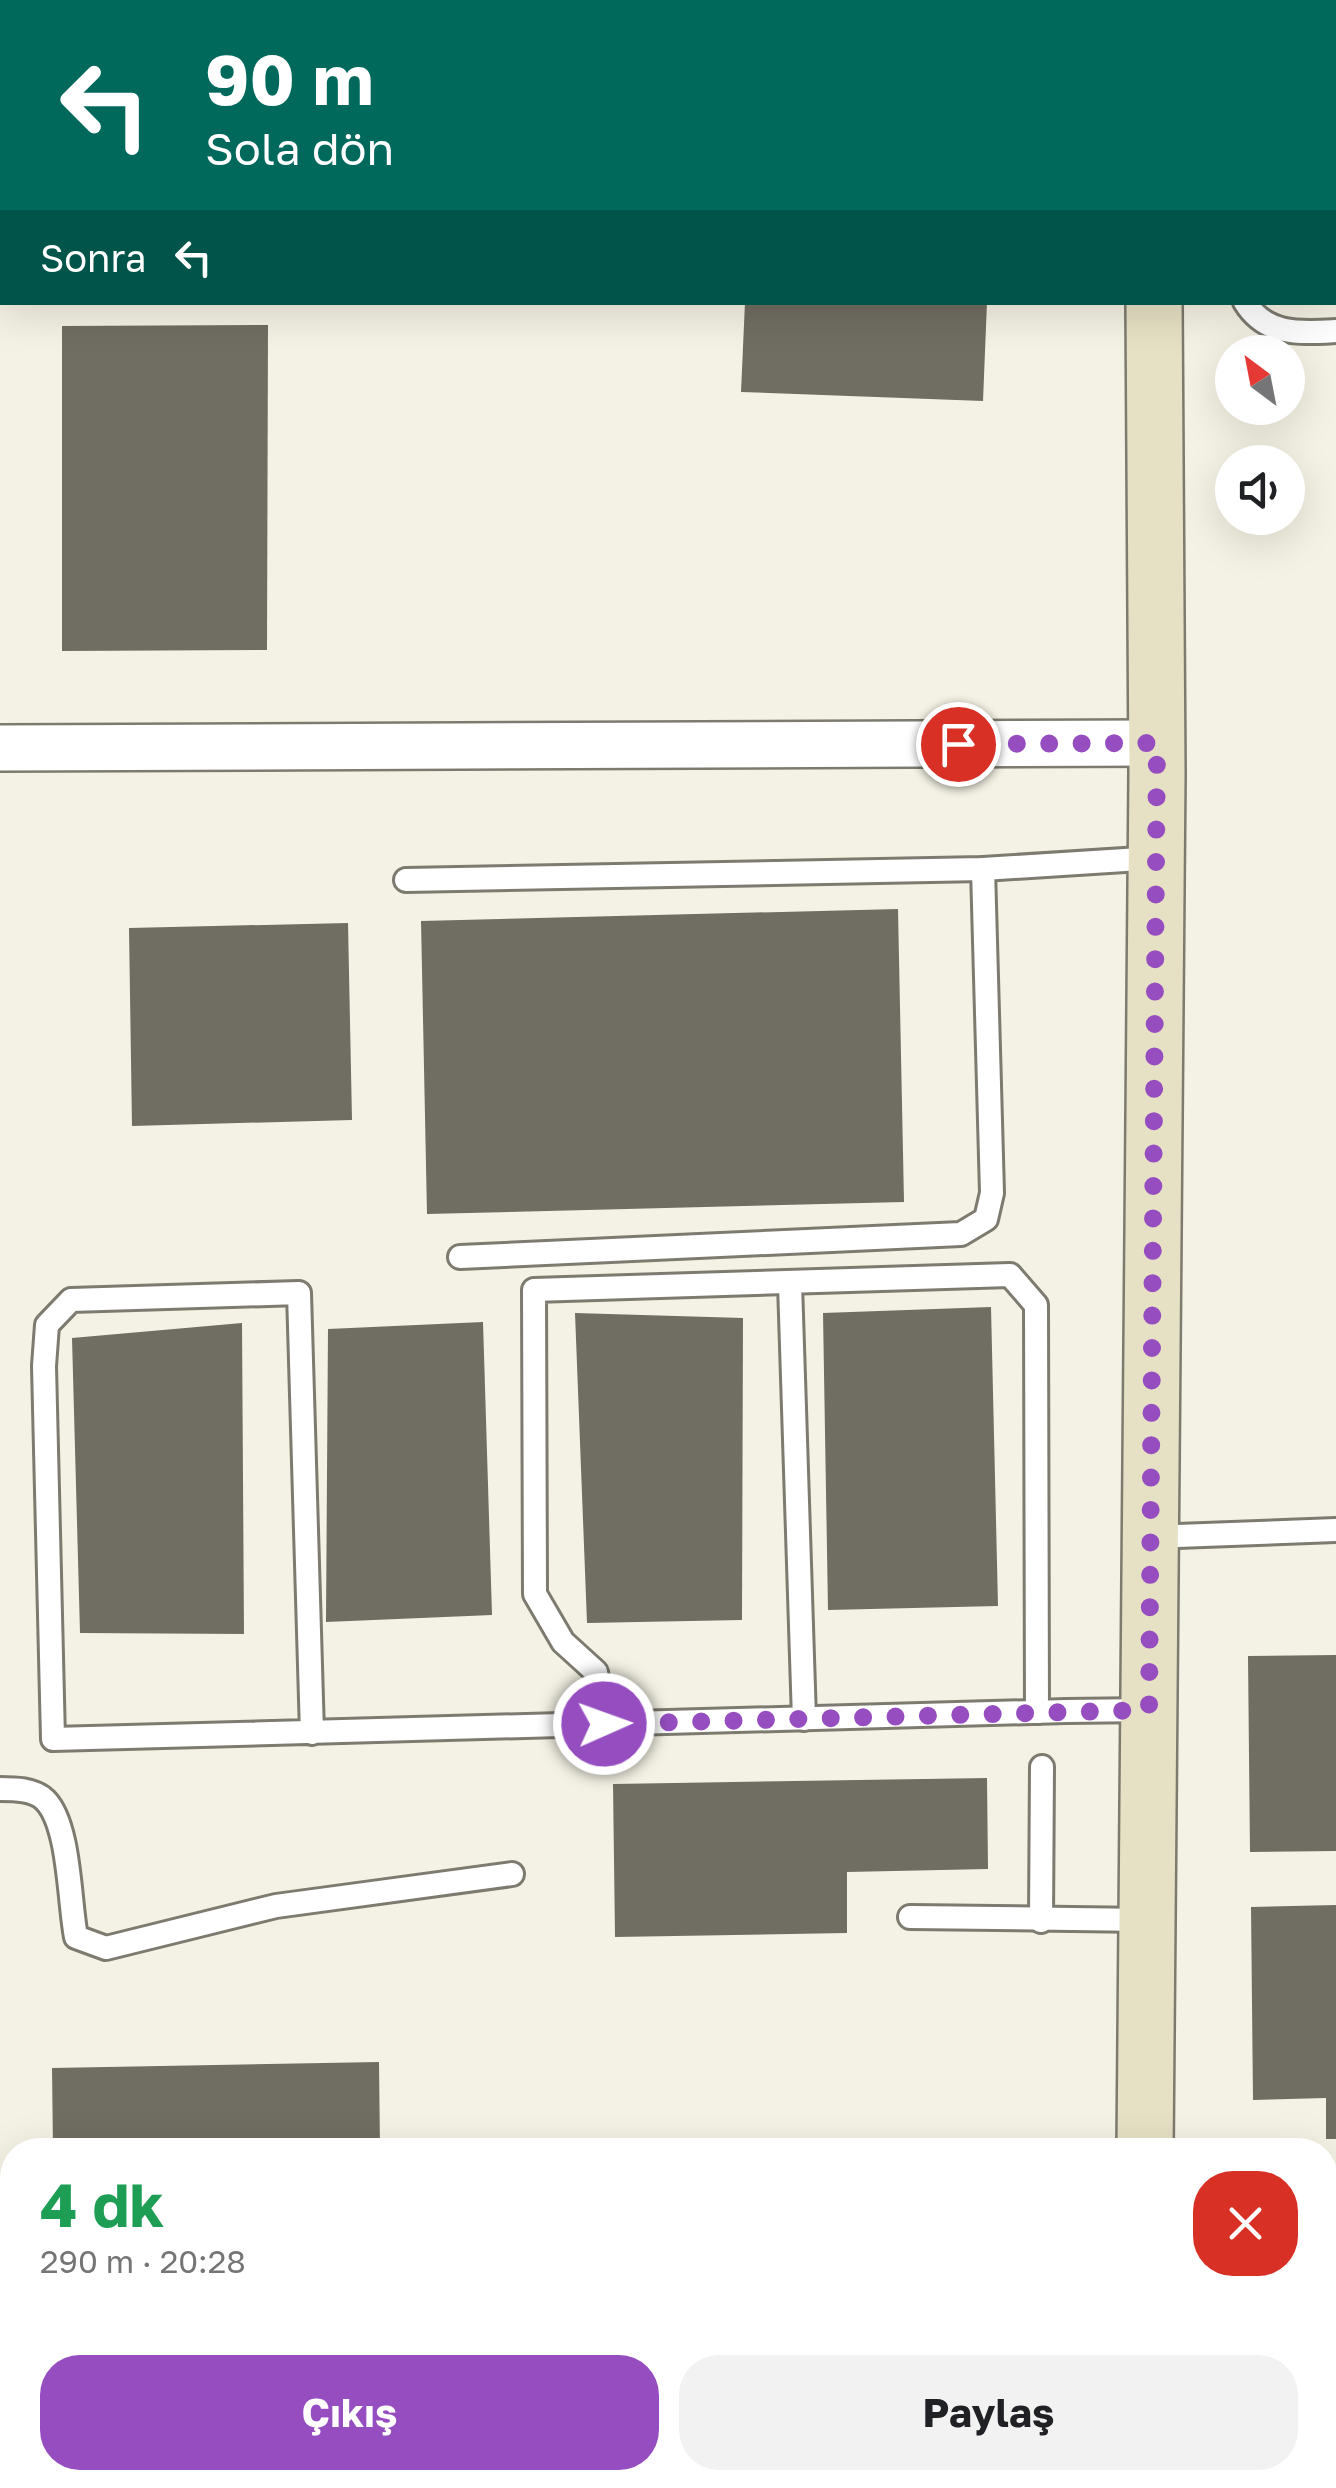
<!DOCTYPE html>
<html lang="tr">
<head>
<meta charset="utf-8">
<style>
	body { margin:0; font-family:"Golos Text",sans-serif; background:#f2f2f2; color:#202124; height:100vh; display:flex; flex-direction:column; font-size:38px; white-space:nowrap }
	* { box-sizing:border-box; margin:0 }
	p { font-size:32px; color:#757577 }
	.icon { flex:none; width:55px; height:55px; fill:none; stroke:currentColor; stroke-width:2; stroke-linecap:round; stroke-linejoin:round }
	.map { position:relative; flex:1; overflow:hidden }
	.sheet { position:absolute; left:0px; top:2138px; width:1338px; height:352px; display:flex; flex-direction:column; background:#fff; border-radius:40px 40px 0 0; box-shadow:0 10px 40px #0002 }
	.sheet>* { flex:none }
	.banner { position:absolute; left:0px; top:0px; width:1338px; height:305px; box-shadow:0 10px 40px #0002; background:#00695c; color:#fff; overflow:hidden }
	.needle { width:65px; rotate:328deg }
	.tools { position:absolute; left:1215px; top:335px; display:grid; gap:20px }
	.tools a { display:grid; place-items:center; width:90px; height:90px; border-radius:50%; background:#fff; box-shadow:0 10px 40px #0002; font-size:50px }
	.pin { position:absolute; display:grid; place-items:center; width:85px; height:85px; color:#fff; margin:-42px; border:5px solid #fff; border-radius:50%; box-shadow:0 2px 10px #0007 }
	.me { position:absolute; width:110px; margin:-55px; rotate:88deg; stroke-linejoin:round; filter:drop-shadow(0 0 8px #0008) }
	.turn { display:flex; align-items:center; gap:35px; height:210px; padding:0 40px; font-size:45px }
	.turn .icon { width:130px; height:130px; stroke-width:2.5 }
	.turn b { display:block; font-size:70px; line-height:85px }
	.then { display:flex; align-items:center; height:95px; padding:0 40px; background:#0003; gap:20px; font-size:38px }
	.round { display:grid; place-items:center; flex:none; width:105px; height:105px; border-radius:40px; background:#f2f2f2 }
	.summary { display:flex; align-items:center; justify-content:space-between; height:170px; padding:0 40px }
	h1 { font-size:60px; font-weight:700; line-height:75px; color:#1e9e55 }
	.primary-button { display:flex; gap:20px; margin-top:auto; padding:20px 40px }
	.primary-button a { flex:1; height:115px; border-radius:40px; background:#954dc0; color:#fff; font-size:40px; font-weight:700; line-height:115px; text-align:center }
	.primary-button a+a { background:#f2f2f2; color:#202124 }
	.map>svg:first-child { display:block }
	.building { fill:#706e62 }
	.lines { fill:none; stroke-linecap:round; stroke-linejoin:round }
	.lane-casing { stroke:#7d7b6f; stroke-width:28 }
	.street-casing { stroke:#7d7b6f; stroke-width:50 }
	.secondary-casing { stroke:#7d7b6f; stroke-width:60 }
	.lane { stroke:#fff; stroke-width:22 }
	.street { stroke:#fff; stroke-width:45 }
	.secondary { stroke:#e6e1c4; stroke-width:55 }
	.route { stroke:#954dc0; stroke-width:18; stroke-dasharray:0 32.4 }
</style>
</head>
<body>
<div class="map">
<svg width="1336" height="2488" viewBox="0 0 1336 2488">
	<rect width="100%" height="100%" fill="#f4f2e4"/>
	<g class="building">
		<polygon points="745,302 987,302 983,401 741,392"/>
		<polygon points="268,325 267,650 62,651 62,326"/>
		<polygon points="898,909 904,1202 427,1214 421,921"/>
		<polygon points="348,923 352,1120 132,1126 129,928"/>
		<polygon points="991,1307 998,1606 828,1610 823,1313"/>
		<polygon points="575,1313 743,1318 742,1620 587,1623"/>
		<polygon points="483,1322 492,1615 326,1622 328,1329"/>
		<polygon points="242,1323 244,1634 80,1633 72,1338"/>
		<polygon points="1336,1655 1336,1851 1250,1852 1248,1656"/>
		<polygon points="987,1778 988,1869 847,1872 847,1933 615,1937 613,1784"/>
		<polygon points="1336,1905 1336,2139 1326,2139 1326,2098 1253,2100 1251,1907"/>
		<polygon points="379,2062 380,2150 53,2150 52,2068"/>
	</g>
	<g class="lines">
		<g class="lane-casing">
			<g id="lane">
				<polyline points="1241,2 1241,0"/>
				<path d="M1245 302C1266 336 1300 333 1336 331"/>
				<polyline points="406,880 983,869 1156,858"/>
				<polyline points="460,1257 961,1234 986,1219 992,1193 983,869"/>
				<polyline points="790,1284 804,1719"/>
				<polyline points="1150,1537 1336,1530"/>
				<polyline points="604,1725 596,1672 563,1642 535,1594 534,1290 1010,1275 1036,1305 1037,1712"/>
				<polyline points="312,1733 299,1293 71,1300 47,1325 44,1366 53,1739 1066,1711 1149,1710"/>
				<path d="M0 1789C14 1789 34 1789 45 1800 70 1825 69 1901 76 1937L106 1948 276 1906 512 1874"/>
				<polyline points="910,1917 1147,1920"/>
				<polyline points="1041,1921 1042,1767"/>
				<polyline points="1325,2385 1336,2385"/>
				<polyline points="0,2432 12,2435"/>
			</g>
		</g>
		<g class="street-casing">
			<polyline id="street" points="0,748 1157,743"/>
		</g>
		<g class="secondary-casing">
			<g id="secondary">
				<polyline points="1152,0 1152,2"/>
				<polyline points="1145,2150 1157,774 1154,302"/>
				<polyline points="1138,2488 1138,2478"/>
			</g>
		</g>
		<use href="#lane" class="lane"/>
		<use href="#street" class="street"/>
		<use href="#secondary" class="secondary"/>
	</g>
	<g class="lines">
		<polyline class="route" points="604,1724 1149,1710 1157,743 958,744"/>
	</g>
</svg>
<div class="tools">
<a><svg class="needle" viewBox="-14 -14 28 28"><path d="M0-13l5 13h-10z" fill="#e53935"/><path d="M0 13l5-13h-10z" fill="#757577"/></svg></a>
<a><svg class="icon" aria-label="sound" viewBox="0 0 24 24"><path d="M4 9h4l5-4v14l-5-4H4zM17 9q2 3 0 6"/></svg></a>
</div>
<div class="pin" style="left:958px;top:744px;background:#d93025"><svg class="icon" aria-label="arrive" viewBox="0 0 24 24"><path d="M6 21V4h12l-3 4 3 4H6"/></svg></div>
<svg class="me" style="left:604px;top:1724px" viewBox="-20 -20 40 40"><circle r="17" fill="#954dc0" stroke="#fff" stroke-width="3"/><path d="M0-11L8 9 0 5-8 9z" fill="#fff"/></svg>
<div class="banner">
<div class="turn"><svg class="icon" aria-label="left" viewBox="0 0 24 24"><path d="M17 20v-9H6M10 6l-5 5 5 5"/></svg><div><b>90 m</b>Sola dön</div></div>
<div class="then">Sonra<svg class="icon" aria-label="left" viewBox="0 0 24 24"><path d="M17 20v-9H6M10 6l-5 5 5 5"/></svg></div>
</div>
<section class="sheet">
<div class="summary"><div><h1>4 dk</h1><p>290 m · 20:28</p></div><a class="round" style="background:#d93025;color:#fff"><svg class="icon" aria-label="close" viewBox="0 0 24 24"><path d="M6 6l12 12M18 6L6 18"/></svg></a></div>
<div class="primary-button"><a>Çıkış</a><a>Paylaş</a></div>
</section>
</div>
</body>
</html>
